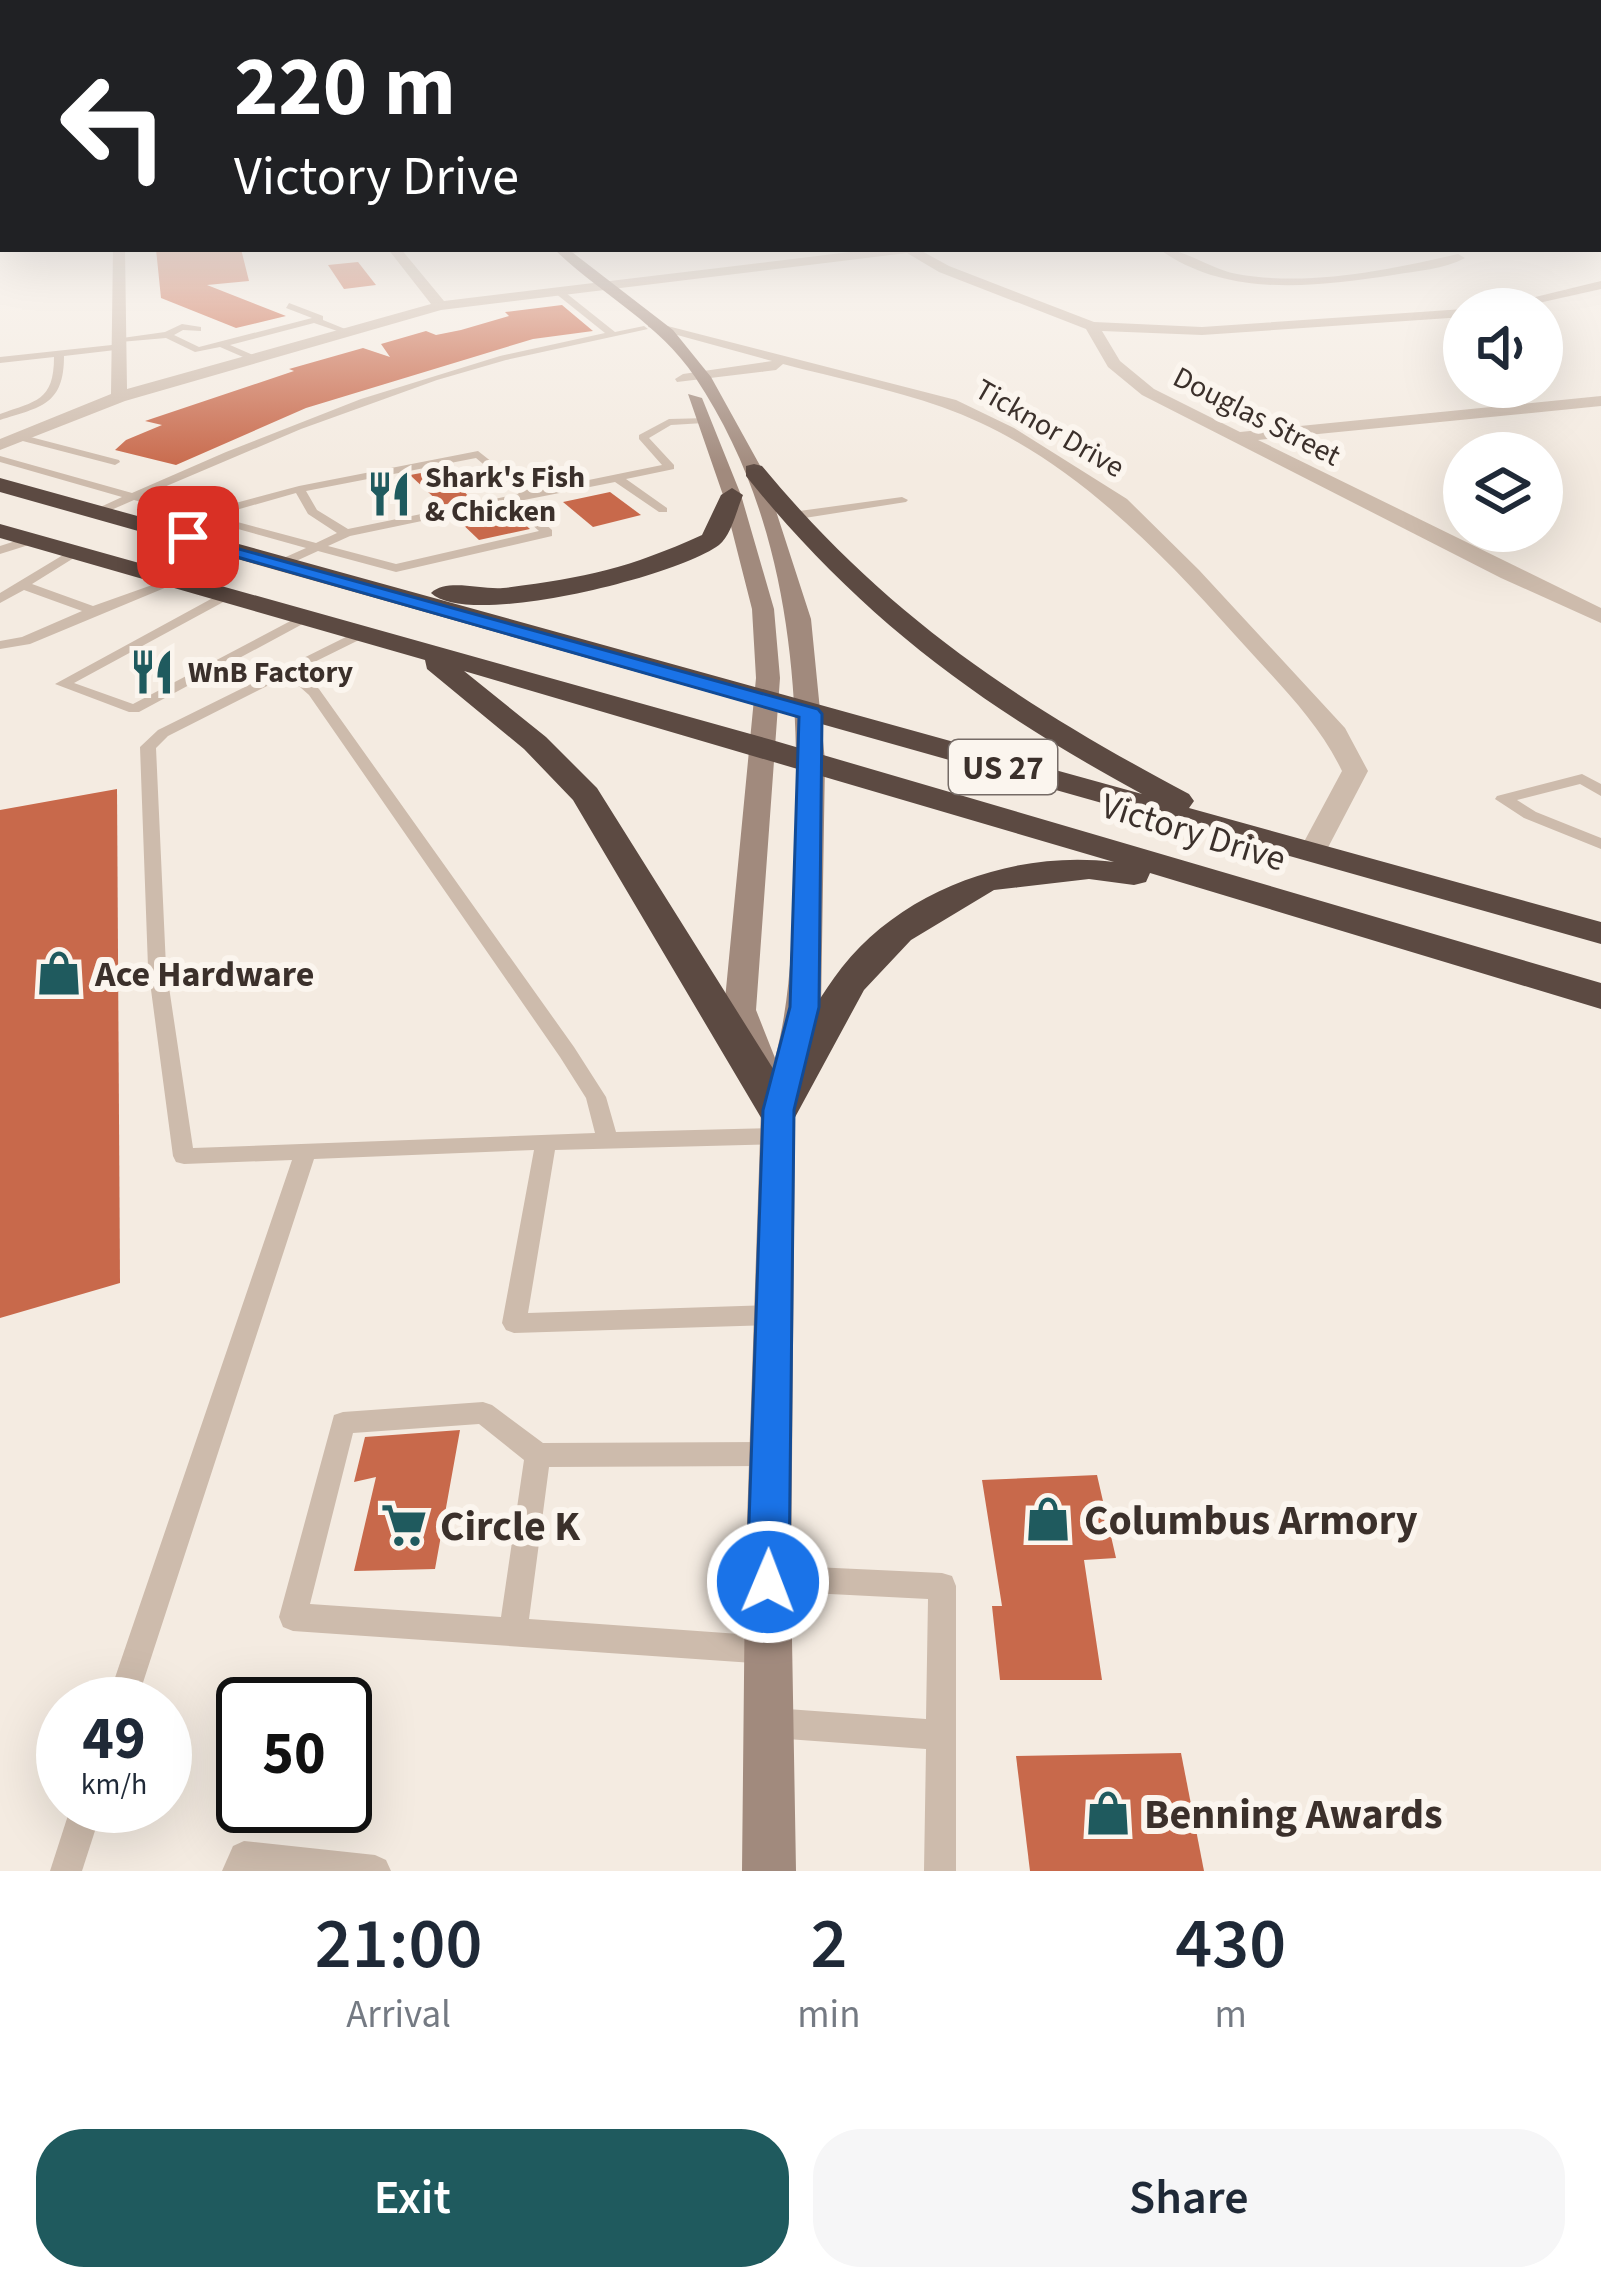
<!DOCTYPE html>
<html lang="en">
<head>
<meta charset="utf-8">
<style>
	body { margin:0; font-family:"Source Sans 3",sans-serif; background:#f6f6f7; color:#1f2937; height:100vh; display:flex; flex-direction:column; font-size:45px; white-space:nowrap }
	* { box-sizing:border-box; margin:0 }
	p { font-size:39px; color:#747a83 }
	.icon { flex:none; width:66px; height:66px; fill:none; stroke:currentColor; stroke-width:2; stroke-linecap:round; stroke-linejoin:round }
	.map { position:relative; height:1871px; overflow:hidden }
	.panel { display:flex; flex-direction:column; background:#fff; flex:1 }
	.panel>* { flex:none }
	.banner { position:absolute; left:0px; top:0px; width:1602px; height:252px; box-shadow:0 12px 48px #0002; background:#202124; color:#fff; overflow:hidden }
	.tools { position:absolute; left:1443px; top:288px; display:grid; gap:24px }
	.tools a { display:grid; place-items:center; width:120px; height:120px; border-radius:50%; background:#fff; box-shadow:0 12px 48px #0002; font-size:60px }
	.speed { position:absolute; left:36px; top:1677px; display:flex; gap:24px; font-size:60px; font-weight:700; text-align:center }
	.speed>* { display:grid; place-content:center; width:156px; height:156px; border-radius:50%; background:#fff; box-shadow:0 12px 48px #0002; line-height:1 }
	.speed small { font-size:30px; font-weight:400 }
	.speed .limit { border:6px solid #111; border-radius:18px; background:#fff; color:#111 }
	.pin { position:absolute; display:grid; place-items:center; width:102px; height:102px; color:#fff; margin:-51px; border-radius:24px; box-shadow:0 6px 18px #0006 }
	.me { position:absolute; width:132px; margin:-66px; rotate:1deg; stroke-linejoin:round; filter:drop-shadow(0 0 9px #0008) }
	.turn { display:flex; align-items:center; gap:42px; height:252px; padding:0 36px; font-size:54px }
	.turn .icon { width:156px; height:156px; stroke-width:2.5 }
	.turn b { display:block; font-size:84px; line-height:102px }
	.eta { display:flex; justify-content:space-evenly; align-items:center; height:204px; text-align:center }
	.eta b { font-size:72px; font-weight:600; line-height:84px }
	.button { display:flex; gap:24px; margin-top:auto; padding:24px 36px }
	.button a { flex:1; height:138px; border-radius:48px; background:#1f5a5e; color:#fff; font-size:48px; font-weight:600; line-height:138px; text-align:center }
	.button a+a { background:#f6f6f7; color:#1f2937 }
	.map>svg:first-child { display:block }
	.building { fill:#c8694b }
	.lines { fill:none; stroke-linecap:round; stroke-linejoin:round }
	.lane { fill:#cdbbac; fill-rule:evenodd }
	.street { fill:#cdbbac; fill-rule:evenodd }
	.secondary { fill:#a18a7d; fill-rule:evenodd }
	.highway { fill:#5c4a42; fill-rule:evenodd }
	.route { fill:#1a73e8; stroke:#114b97; stroke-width:3 }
	.labels { text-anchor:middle; stroke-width:12; stroke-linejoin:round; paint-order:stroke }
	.far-street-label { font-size:30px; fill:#3b302b; stroke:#fbf5ee }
	.far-poi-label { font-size:30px; font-weight:bold; fill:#3b302b; stroke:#fbf5ee; text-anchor:start }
	.shield { fill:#fbf5ee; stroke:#756b66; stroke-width:3 }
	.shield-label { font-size:33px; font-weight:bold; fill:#3b302b }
	.street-label { font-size:36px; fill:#3b302b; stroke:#fbf5ee }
	.poi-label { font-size:36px; font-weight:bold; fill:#3b302b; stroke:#fbf5ee; text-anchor:start }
	.near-poi-label { font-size:42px; font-weight:bold; fill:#3b302b; stroke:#fbf5ee; text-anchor:start }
</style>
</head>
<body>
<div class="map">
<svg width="1601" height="1871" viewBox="0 0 1601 1871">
	<rect width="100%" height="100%" fill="#f4ebe1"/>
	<g class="building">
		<polygon points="156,249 241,249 249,281 207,285 286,316 236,328 161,298"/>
		<polygon points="358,262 376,285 344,289 328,265"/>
		<polygon points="562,305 593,331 533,339 306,408 176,465 115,450 126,440 162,425 145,421 294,371 289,369 363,348 390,357 381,344 426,331 436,335 461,330 509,316 505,312"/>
		<polygon points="443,469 471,499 442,505 410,475"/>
		<polygon points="610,492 641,515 593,527 563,502"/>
		<polygon points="509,510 530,529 479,540 456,518"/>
		<polygon points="117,789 120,1283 0,1318 0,810"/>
		<polygon points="460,1430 435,1569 354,1571 376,1477 354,1482 365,1437"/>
		<polygon points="1097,1475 1116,1558 1084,1560 1102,1680 1000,1680 992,1606 1002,1606 982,1480"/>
		<polygon points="1181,1753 1204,1871 1030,1871 1016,1756"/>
	</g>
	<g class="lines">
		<g class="lane">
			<polygon points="576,249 595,249 565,255 561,253"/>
			<path d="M555 289H561L615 332 644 326 648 329 506 360 437 380 301 429 143 496 202 512 299 486 478 451 530 492 662 465 639 439V435L669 419 708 418 709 420 704 423 671 425 649 438 674 465V469L626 479 667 508V512H659L615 482 519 501 552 530V536L396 572 318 551 283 567 277 563 279 560 306 548 134 500 102 514H94V510L122 497 0 462V456L132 493 226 452 361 399 500 356 605 333 555 293ZM476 458 519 494 348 529 317 510 306 491ZM296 493 308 514 337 533 316 543 215 516ZM508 503 539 531 396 564 328 546 350 536Z"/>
			<polygon points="289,303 323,316 323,320 350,331 346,334 314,323 230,345 253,355 250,360 220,347 195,352 166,338 120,342 115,339 165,332 182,324 201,327 201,331 183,330 174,335 199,347 312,318 286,308"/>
			<path d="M121 344 124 349 64 356C64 405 41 407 0 420V414C36 401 54 401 54 357L0 363V357Z"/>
			<polygon points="19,434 119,460 120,462 115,465 15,439 14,437"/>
			<polygon points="902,497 908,500 906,502 792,520 786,516 792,512"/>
			<polygon points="31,536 35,537 35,543 0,554 0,546"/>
			<polygon points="73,549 79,553 77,556 32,584 93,606 169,579 179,582 30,644 0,649 0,641 22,637 82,611 24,590 0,603 0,593"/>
			<polygon points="222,593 228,597 227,600 74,683 133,704 298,617 303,616 310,620 139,712 129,712 55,684"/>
			<path d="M358 631 363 632V638L288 675 310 681 319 689 574 1047 606 1097 616 1132 778 1128 785 1131 789 1136 785 1141 778 1144 555 1150 528 1313 773 1305 781 1308 785 1315 781 1322 773 1325 514 1333 506 1330 502 1323 534 1150 314 1159 136 1704H106L292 1160 184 1164 176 1162 173 1156 148 967 140 747 158 730ZM277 681 300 687 309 695 560 1057 586 1098 595 1133 193 1148 166 967 156 748 168 736Z"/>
			<polygon points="1582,774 1601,784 1601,796 1580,784 1517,800 1536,812 1601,838 1601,849 1524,818 1495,799 1497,796"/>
			<path d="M483 1402 492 1405 543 1443 770 1442 779 1446 783 1454 779 1462 770 1466 549 1467 529 1619 768 1636 778 1640 782 1650 778 1660 768 1664 293 1631 283 1627 279 1617 334 1415 343 1412ZM479 1424 524 1460 501 1617 310 1604 353 1433Z"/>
			<polygon points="771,1565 942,1573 952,1576 956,1586 956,1871 924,1871 926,1749 773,1738 762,1734 758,1723 762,1712 773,1708 926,1719 928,1599 771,1591 761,1587 757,1578 761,1569"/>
			<polygon points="71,1806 103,1806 82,1871 50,1871"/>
			<polygon points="244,1841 375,1855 386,1860 391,1871 222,1871 233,1846"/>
		</g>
		<g class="street">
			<polygon points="113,249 125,249 127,389 431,304 388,249 401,249 444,301 875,249 918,249 949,266 1094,322 1202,327 1464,309 1465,309 1464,317 1202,335 1102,331 1120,361 1154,389 1240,432 1601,396 1601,406 1258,440 1601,608 1601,623 1501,578 1142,395 1108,367 1086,329 939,272 907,253 441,310 125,401 0,450 0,439 111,394"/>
			<path d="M1159 249C1187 249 1209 269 1237 274 1309 287 1388 270 1458 254L1465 258C1445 269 1416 271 1393 275 1315 287 1226 298 1159 249Z"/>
			<polygon points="1601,281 1601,289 1512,309 1486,309"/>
			<path d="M648 321 956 400 1014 428 1127 499 1199 570 1345 728 1368 771 1322 859 1312 861 1298 853 1342 771C1317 719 1274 679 1235 635 1154 544 1061 449 942 407 891 389 836 378 783 364L776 370 677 382 675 379 683 374 772 361 648 327Z"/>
		</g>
		<path class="secondary" d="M554 249H568L673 330 711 377 763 471 811 619 825 761 821 1007 795 1110 791 1582 796 1871H742L745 1582 761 1110 771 1074 749 1073 724 1010 756 678 752 609 723 495 688 394 702 398 741 495 774 609 780 678 756 1010 775 1058C791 998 792 940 794 878 802 704 795 527 695 377 658 322 600 294 554 249Z"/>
		<g class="highway">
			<path d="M754 464 762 466C887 617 1018 703 1189 794L1194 801 1189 808 1601 922V944L0 492V478L1142 794C982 707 861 619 746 476V466Z"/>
			<path d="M732 488 743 495C737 509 731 536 719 545 678 576 469 629 431 593 447 578 481 590 503 588 584 578 627 569 702 535L721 495Z"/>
			<path d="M0 524 772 740 1601 983V1009L1150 873 1146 882 1134 885 1089 879 994 890 911 940 864 990 793 1121 778 1125 763 1121 573 800 524 749 427 669 425 660 0 538ZM464 671 1114 862C1012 849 894 892 834 978 812 1008 796 1043 777 1075L597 788 546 737Z"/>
		</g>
	</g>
	<linearGradient id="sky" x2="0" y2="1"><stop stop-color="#7eb2d2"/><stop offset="0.44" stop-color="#faf6f2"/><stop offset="1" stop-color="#faf6f2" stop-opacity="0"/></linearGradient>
	<rect width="1601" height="470" fill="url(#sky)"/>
	<polygon class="route" points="181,533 818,709 822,714 819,1007 794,1110 789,1582 783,1597 768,1603 753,1597 747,1582 763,1110 790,1007 799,717 181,541"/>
	<defs>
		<g id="restaurant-bare" transform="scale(3.6)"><path d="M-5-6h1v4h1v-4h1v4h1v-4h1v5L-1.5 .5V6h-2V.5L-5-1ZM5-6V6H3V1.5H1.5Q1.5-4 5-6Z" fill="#1f5a5e" stroke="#fbf5ee" stroke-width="2.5" paint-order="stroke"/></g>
		<g id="shop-bare" transform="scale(3.6)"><path d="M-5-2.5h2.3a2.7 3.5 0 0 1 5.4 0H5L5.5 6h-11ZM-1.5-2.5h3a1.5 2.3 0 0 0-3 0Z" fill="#1f5a5e" stroke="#fbf5ee" stroke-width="2.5" paint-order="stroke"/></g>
		<g id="supermarket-bare" transform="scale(3.6)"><path d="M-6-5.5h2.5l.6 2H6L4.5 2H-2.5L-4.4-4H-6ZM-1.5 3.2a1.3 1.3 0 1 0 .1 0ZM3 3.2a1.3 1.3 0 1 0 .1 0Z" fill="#1f5a5e" stroke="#fbf5ee" stroke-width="2.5" paint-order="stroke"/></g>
	</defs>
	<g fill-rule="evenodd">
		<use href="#restaurant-bare" x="389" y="494"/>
		<use href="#restaurant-bare" x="152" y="672"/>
		<use href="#shop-bare" x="59" y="973"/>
		<use href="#shop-bare" x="1048" y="1519"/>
		<use href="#supermarket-bare" x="404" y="1525"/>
		<use href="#shop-bare" x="1108" y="1813"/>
	</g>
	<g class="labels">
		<g class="far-street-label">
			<text transform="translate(1257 416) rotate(27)" y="10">Douglas Street</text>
			<text transform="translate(1050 428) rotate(30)" y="10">Ticknor Drive</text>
		</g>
		<g class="far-poi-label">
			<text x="425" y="487">Shark's Fish<tspan x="425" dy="34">&amp; Chicken</tspan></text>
			<text x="188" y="682">WnB Factory</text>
		</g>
		<rect class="shield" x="949" y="740" width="108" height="54" rx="9"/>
		<g class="shield-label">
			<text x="1003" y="779">US 27</text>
		</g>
		<g class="street-label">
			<text transform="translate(1194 831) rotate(17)" y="13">Victory Drive</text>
		</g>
		<g class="poi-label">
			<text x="95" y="986">Ace Hardware</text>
		</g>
		<g class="near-poi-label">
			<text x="1084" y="1534">Columbus Armory</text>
			<text x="440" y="1540">Circle K</text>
			<text x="1144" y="1828">Benning Awards</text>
		</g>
	</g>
</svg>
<div class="tools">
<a><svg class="icon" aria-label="sound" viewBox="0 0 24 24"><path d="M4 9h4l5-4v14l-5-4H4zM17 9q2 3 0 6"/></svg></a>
<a><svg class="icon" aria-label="layers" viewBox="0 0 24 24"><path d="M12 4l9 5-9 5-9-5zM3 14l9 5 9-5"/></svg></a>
</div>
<div class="speed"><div>49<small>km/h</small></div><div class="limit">50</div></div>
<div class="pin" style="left:188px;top:537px;background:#d93025"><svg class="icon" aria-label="arrive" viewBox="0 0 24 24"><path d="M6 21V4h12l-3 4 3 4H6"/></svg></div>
<svg class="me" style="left:768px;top:1582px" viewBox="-20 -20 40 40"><circle r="17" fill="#1a73e8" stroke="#fff" stroke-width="3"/><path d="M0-11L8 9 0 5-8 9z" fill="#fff"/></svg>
<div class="banner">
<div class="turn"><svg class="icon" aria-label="left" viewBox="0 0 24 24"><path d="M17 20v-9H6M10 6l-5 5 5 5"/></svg><div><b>220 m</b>Victory Drive</div></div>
</div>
</div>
<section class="panel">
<div class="eta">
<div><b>21:00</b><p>Arrival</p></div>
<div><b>2</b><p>min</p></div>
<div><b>430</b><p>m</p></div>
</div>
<div class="button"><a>Exit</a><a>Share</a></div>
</section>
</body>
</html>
